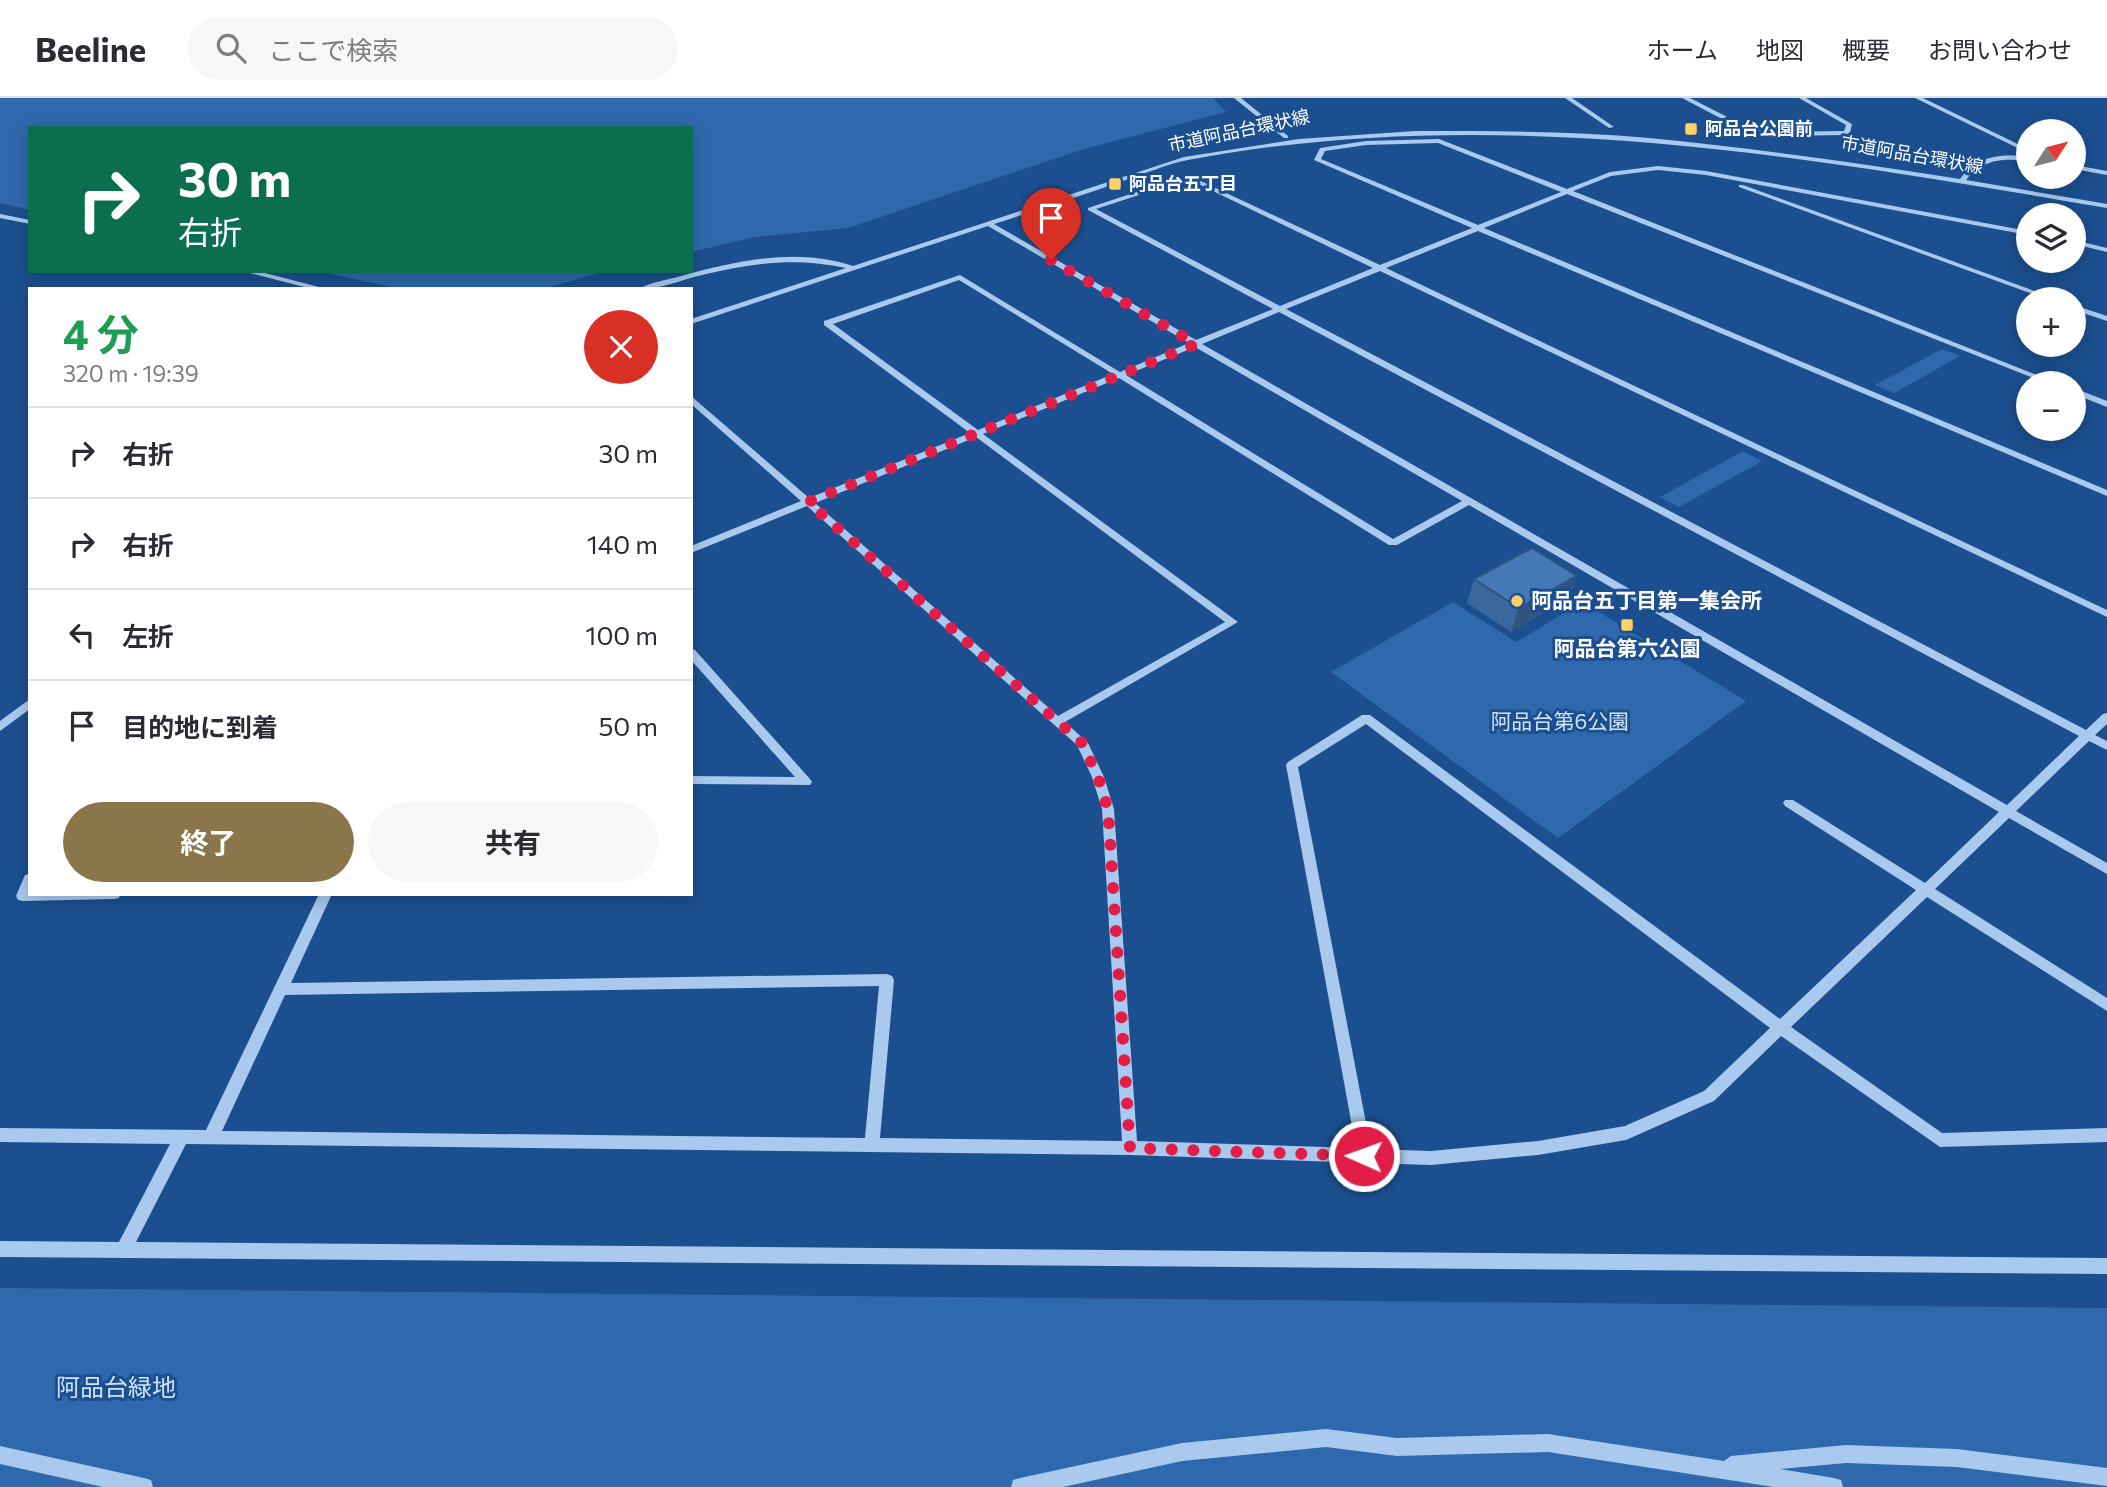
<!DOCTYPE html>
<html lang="ja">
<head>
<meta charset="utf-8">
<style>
	body { margin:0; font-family:Commissioner,"Noto Sans JP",sans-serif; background:#f7f7f7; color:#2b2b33; height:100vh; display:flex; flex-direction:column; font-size:26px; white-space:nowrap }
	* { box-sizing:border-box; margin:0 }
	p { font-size:23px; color:#7c7c81 }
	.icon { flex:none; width:38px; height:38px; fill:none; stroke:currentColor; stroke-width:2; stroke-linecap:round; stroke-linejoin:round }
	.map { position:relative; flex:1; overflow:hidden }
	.panel { position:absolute; left:28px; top:189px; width:665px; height:609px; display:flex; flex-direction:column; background:#fff; border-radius:0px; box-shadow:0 4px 18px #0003 }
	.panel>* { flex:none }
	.top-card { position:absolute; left:28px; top:28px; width:665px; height:147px; border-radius:0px; box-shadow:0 4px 18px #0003; background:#0b6e4f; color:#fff; overflow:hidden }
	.needle { width:46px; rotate:54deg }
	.tools { position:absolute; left:2016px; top:21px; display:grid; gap:14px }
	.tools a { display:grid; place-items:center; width:70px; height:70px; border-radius:50%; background:#fff; box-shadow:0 4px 18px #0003; font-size:35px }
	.pin { position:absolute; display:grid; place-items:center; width:60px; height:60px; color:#fff; margin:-72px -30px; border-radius:50% 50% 50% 0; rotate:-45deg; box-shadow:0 0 7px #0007 }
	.pin .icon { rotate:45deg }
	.me { position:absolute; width:77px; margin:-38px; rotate:272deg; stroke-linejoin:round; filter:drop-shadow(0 0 5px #0008) }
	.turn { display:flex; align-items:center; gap:24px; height:147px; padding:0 35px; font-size:32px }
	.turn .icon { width:91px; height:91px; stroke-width:2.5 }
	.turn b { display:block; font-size:49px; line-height:60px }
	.round { display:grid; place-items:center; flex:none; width:74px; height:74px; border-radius:37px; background:#f7f7f7 }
	.overview { display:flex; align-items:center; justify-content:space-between; height:119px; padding:0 35px }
	h1 { font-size:42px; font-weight:700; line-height:52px; color:#1e9e55 }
	.button { display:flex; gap:14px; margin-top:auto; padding:14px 35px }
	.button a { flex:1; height:80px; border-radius:42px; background:#8a764a; color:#fff; font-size:28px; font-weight:700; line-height:80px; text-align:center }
	.button a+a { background:#f7f7f7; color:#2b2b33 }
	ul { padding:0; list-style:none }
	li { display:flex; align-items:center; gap:21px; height:91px; padding:0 35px; border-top:2px solid #e1e1e2 }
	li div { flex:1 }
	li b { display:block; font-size:26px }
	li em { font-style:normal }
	header { display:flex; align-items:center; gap:42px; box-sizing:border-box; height:98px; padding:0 35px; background:#fff; border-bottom:2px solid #e1e1e2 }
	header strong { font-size:33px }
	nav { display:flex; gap:38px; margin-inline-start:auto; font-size:24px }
	.search { width:490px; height:63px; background:#f7f7f7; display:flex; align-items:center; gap:18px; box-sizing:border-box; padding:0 24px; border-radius:38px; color:#7c7c81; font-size:26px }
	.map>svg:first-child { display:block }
	.green { fill:#2e69ad }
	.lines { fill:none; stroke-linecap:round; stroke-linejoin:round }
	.minor { fill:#a9c9ee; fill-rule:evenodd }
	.wall { fill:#3a679d }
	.shaded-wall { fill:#305480 }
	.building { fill:#4478b7; stroke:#305480; stroke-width:2 }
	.route { stroke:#e11d48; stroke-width:12; stroke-dasharray:0 21.6 }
	.poi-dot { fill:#ffd166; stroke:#1b4f8f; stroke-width:2.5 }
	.labels { text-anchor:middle; stroke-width:6; stroke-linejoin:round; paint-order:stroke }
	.far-poi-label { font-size:18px; font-weight:bold; fill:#fff; stroke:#1b4f8f; text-anchor:start }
	.far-street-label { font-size:18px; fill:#fff; stroke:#1b4f8f }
	.poi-label { font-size:21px; font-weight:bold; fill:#fff; stroke:#1b4f8f; text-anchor:start }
	.park-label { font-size:21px; fill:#cfe3fa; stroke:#1b4f8f }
	.near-park-label { font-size:24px; fill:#cfe3fa; stroke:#1b4f8f }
</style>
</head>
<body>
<header>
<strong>Beeline</strong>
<div class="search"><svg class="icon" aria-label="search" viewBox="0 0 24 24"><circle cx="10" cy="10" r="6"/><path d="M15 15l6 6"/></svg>ここで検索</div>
<nav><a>ホーム</a><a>地図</a><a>概要</a><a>お問い合わせ</a></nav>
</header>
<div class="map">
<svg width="2107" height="1389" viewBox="0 0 2107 1389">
	<rect width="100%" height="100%" fill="#1b4f8f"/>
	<g class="green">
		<polygon points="0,0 1213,0 1226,14 1084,51 848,130 755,139 691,154 691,30 30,30 30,112 0,105"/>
		<polygon points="318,173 605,173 543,191 400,191"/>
		<polygon points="1942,251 1960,258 1894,295 1875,287"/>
		<polygon points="1743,353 1762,363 1679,409 1660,399"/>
		<polygon points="1453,504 1516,544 1582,504 1746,603 1558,740 1331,574"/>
		<polygon points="0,1190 2107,1210 2107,1389 0,1389"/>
	</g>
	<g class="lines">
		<g class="minor">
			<polygon points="1234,0 1241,0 1288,38 1288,40 1284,40"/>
			<polygon points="1565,0 1572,0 1614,29 1609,30"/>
			<polygon points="1682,0 1690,0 1745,28 1773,34 1844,33 1846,27 1799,0 1806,0 1852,26 1850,35 1847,37 1773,38 1743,32"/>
			<polygon points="1915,0 1923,0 2028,51 2028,55"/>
			<path d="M1415 33C1493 33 1571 33 1649 40 1753 50 1857 65 1960 81 1977 58 2001 55 2028 59V63C2004 60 1982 61 1966 82L2107 106V110C1804 58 1494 4 1188 62 1166 66 1145 76 1123 83 1080 98 1037 112 994 126L1196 242 1273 211 1088 112V110L1188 77 1380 167 1472 130 1314 62 1320 50 1366 43 1439 41 1567 91 1610 74 1658 68 1706 73 2028 133V137L1706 77 1658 72 1611 78 1573 93 2057 285H2046L1567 96 1484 130 2107 392V398L1478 133 1386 170 2107 512V519L1380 173 1286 211 2086 632 2103 616 2107 615V626L2095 637 2107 643V652L2089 643 2016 713 2107 765V776L2009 720 1935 791 2107 900V913L1927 799 1791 929 1942 1035 2107 1030V1044L1940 1049 1781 938 1714 1003 1626 1042 1538 1057 1431 1067 1130 1057 186 1046 136 1144 2107 1160V1176L0 1159V1143L119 1144 170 1046 0 1044V1030L206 1032 319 796H332L291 885 887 876 892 878 894 882 880 1040 1122 1043 1102 711 1092 679 1077 647 807 408 691 455V448L801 403 691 306V298L809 400 970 335 824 227V223L960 177 1120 274 1189 245 988 128 691 226V221L846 170C797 159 750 165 702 177 681 182 661 191 639 191 651 184 667 182 681 178 736 163 797 149 853 168L1184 59 1299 41ZM1438 45 1561 94 1478 127 1321 61 1325 53 1366 47ZM1188 81 1373 170 1280 208 1096 111ZM959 182 1113 276 978 332 833 226ZM1279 214 2079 638 2007 707 1202 246ZM1195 249 1462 403 1393 441 1126 277ZM1119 280 1389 447H1397L1469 407 1999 714 1925 785 1793 702H1785L1783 705 1785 708 1916 792 1780 921 1370 617H1362L1288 664 1286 667 1356 1050 1137 1043 1114 711 1104 679 1088 645 1065 624 1238 524 983 336ZM976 339 1225 524 1058 618 815 405ZM1366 626 1770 930 1704 993 1625 1028 1538 1043 1431 1053 1371 1051 1298 669ZM879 888 865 1040 222 1033 285 897Z"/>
			<polygon points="2074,67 2107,73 2107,77 2074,71"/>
			<polygon points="1739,87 1743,87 2057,201 2046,201 1739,89"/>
			<polygon points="0,116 30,122 30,126 0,120"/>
			<polygon points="2074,142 2107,150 2107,154 2074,146"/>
			<polygon points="242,173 257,173 327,191 312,191"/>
			<polygon points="2074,207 2107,218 2107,223 2074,212"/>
			<polygon points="2074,290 2107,303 2107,309 2074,296"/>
			<polygon points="691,551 695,552 810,681 812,684 810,687 691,686 691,678 795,679 691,562"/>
			<polygon points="30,601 30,611 0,633 0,623"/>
			<polygon points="30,776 30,796 120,796 119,800 114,801 23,803 18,802 16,798 25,777"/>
			<polygon points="1326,1331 1397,1340 1548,1336 1724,1363 1731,1358 1846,1347 1957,1351 2107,1370 2107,1388 1957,1369 1846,1365 1780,1371 1834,1380 1841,1382 1843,1389 1774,1389 1548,1354 1397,1358 1326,1349 1182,1363 1063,1389 1011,1389 1013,1382 1020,1380 1182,1345"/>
			<polygon points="0,1348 144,1380 151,1382 153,1389 103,1389 0,1366"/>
		</g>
	</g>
	<polygon class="wall" points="1577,478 1568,501 1511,534 1467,505 1474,481"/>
	<polygon class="shaded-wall" points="1577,478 1568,501 1511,534 1519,510"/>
	<polygon class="building" points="1532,450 1577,478 1519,510 1474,481"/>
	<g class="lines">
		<polyline class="route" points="1051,162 1196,246 808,404 1082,645 1098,679 1108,711 1130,1050 1364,1058"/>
	</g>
	<g class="poi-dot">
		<rect x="1684" y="24" width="14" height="14" rx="3.5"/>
		<rect x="1108" y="79" width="14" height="14" rx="3.5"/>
		<circle cx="1517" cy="503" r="7"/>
		<rect x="1620" y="520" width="14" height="14" rx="3.5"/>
	</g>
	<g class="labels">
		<g class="far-poi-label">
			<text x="1705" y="37">阿品台公園前</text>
			<text x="1129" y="92">阿品台五丁目</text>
		</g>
		<g class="far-street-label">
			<text transform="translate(1239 33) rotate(-12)" y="6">市道阿品台環状線</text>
			<text transform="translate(1912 57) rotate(10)" y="6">市道阿品台環状線</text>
		</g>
		<g class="poi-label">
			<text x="1531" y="510">阿品台五丁目第一集会所</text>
			<text x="1627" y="558" text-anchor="middle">阿品台第六公園</text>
		</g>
		<g class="park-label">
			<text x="1560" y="631">阿品台第6公園</text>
		</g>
		<g class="near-park-label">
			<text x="116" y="1298">阿品台緑地</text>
		</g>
	</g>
</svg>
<div class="tools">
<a><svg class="needle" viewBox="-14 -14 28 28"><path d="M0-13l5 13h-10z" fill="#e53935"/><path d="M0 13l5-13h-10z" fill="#7c7c81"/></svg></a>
<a><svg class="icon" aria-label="layers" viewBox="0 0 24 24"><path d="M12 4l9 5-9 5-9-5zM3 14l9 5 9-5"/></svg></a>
<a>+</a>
<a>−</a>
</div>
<div class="pin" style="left:1051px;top:162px;background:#d93025"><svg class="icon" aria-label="arrive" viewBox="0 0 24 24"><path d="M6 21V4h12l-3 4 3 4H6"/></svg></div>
<svg class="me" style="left:1364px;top:1058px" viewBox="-20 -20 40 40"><circle r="17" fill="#e11d48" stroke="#fff" stroke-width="3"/><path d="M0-11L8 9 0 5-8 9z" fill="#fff"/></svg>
<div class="top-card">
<div class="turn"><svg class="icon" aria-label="right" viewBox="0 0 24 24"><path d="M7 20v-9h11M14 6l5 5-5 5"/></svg><div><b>30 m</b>右折</div></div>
</div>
<section class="panel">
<div class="overview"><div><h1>4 分</h1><p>320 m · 19:39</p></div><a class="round" style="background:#d93025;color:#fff"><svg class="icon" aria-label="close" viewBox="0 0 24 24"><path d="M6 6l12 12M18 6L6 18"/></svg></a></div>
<ul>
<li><svg class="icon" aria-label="right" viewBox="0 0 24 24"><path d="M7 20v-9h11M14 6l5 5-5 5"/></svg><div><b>右折</b></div><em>30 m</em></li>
<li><svg class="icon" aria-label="right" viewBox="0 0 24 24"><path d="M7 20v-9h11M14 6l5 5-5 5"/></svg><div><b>右折</b></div><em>140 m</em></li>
<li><svg class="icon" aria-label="left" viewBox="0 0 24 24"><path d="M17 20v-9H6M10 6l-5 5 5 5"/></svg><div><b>左折</b></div><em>100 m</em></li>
<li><svg class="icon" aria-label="arrive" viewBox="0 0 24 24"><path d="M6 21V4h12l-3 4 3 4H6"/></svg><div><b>目的地に到着</b></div><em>50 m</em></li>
</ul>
<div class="button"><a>終了</a><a>共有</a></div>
</section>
</div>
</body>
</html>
